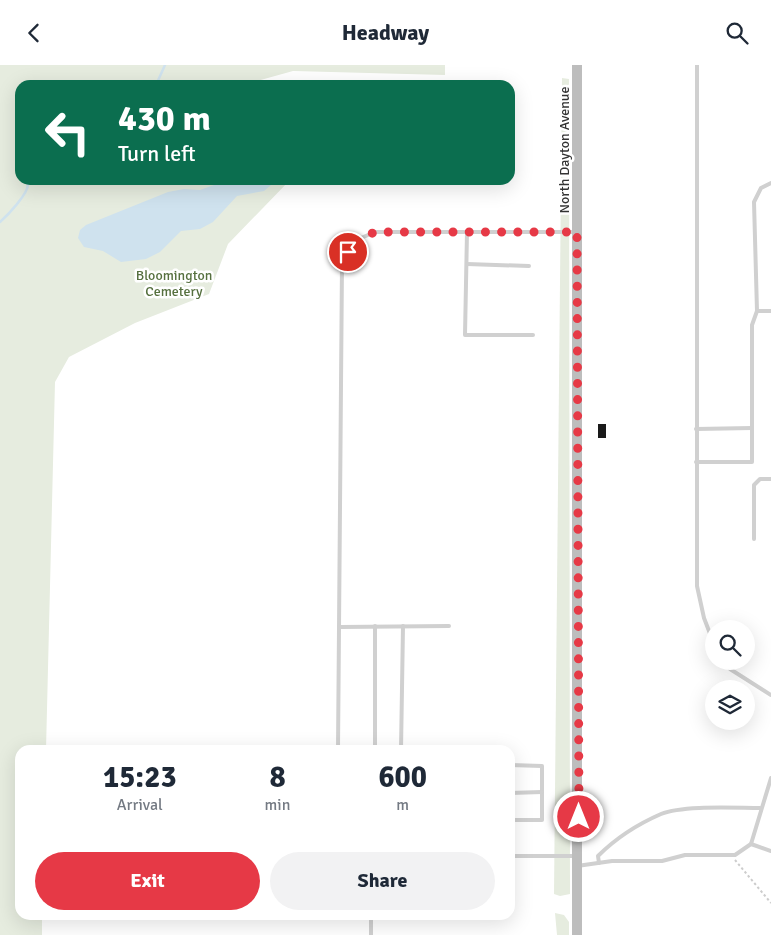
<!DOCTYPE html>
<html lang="en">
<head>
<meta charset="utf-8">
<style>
	body { margin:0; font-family:Signika,sans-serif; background:#f2f2f3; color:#1f2937; height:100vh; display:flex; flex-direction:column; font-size:19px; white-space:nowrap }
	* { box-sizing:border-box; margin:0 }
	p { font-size:16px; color:#747a83 }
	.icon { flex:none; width:28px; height:28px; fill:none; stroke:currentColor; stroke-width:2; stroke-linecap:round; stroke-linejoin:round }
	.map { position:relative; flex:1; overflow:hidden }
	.side { position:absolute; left:15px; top:680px; width:500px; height:175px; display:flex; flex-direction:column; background:#fff; border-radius:15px; box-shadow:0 5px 20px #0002 }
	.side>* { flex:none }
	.top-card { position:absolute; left:15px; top:15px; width:500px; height:105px; border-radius:15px; box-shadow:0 5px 20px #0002; background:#0b6e4f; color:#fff; overflow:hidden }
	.fabs { position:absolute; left:705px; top:555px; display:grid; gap:10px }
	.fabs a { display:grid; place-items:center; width:50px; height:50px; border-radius:50%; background:#fff; box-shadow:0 5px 20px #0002; font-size:25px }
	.pin { position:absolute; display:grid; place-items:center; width:42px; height:42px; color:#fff; margin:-21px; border:2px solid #fff; border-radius:50%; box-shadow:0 1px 5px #0007 }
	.me { position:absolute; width:55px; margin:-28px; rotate:0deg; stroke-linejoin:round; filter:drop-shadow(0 0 4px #0008) }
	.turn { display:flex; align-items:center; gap:18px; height:105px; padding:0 20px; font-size:22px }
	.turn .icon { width:65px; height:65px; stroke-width:2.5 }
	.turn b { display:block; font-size:35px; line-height:42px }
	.eta { display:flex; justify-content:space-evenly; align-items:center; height:85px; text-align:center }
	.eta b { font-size:30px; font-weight:800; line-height:35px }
	.action { display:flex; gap:10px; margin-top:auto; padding:10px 20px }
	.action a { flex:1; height:58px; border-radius:30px; background:#e63946; color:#fff; font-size:20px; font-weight:800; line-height:58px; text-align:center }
	.action a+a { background:#f2f2f3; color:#1f2937 }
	header { display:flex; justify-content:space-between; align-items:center; height:65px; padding:0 20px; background:#fff; font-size:22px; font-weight:800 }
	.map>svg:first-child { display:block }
	.green { fill:#e6ecdf }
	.water { fill:#cfe2ee }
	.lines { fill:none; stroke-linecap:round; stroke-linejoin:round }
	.stream { stroke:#cfe2ee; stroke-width:2.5 }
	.building { fill:#1a1a1a }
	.path { stroke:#cdcdcd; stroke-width:2; stroke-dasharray:2.5 2.5; stroke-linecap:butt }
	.lane { stroke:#d0d0d0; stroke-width:4 }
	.secondary { stroke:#bdbdbd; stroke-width:10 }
	.route { stroke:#e63946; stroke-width:9; stroke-dasharray:0 16.2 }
	.labels { text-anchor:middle; stroke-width:5; stroke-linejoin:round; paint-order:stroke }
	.street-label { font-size:14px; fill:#333; stroke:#fff }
	.park-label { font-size:14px; fill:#56703f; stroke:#fff }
</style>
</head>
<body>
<header><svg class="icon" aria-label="back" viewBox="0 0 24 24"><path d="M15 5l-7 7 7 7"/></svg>Headway<svg class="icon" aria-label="search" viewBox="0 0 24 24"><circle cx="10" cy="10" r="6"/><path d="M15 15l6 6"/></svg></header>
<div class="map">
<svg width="771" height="870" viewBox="0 0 771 870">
	<rect width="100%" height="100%" fill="#fff"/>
	<g class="green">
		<polygon points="0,0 445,0 445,10 293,6 257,16 252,20 20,20 20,115 290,115 228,179 209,229 135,258 69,292 55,317 46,685 20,685 20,850 42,850 42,870 0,870"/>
		<polygon points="562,13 569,14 570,829 560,831 554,829"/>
		<polygon points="555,848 564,850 569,857 569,870 557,870"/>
	</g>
	<polygon class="water" points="228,115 277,115 264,126 237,131 213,157 200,164 181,166 160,187 146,194 121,197 103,186 84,182 78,173 80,165 86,160 168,127 184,124 200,125"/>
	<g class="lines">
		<g class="stream">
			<polyline points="156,20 165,0"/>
			<path d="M0 157C8 150 28 129 28 119L33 115"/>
		</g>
	</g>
	<rect class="building" x="598" y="359" width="8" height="14"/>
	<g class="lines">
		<polyline class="path" points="735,795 771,838"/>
		<g class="lane">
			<polyline points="697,0 697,521 704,553 714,579"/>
			<polyline points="467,167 465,270 533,270"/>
			<polyline points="467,199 529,201"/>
			<polyline points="757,246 771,246"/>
			<polyline points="696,364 752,363"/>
			<polyline points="696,397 752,397 752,260 757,246 754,137 761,123 771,118"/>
			<polyline points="754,474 754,420 760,414 771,414"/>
			<polyline points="341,562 449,561"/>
			<polyline points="725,596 730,604 771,630"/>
			<polyline points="455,682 475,685"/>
			<polyline points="338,685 342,198 354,176 375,167 575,167"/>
			<polyline points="375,685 375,561"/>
			<polyline points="401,685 403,561"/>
			<polyline points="434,685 435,683"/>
			<polyline points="510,700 542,701 542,755 510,755"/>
			<polyline points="510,728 542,727"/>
			<polyline points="751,779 771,713"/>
			<polyline points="510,791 577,791"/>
			<path d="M599 798 598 791C615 774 638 759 661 749 683 740 735 743 760 743"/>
			<polyline points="577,801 612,796 662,796 685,790 735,790 751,779 771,786"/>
			<polyline points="371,850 371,870"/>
		</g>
		<polyline class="secondary" points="577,0 577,870"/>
	</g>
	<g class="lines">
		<polyline class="route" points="348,187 354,176 375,167 577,167 579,752"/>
	</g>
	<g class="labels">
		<g class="street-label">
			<text transform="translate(564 85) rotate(-90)" y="5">North Dayton Avenue</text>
		</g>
		<g class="park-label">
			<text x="174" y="215">Bloomington<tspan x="174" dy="16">Cemetery</tspan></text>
		</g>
	</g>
</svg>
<div class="fabs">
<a><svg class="icon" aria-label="search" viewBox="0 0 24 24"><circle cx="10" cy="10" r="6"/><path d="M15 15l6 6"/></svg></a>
<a><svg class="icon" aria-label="layers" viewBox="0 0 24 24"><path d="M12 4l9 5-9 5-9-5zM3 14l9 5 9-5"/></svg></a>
</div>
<div class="pin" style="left:348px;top:187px;background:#d93025"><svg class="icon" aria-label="arrive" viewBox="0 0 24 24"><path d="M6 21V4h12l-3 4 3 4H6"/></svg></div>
<svg class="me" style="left:579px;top:752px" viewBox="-20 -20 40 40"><circle r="17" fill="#e63946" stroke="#fff" stroke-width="3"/><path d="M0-11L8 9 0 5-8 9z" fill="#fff"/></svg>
<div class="top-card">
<div class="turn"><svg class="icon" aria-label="left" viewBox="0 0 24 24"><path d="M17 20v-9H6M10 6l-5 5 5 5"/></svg><div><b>430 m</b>Turn left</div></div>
</div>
<section class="side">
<div class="eta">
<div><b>15:23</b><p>Arrival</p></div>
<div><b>8</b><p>min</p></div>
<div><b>600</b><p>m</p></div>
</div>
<div class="action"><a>Exit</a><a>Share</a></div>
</section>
</div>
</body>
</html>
